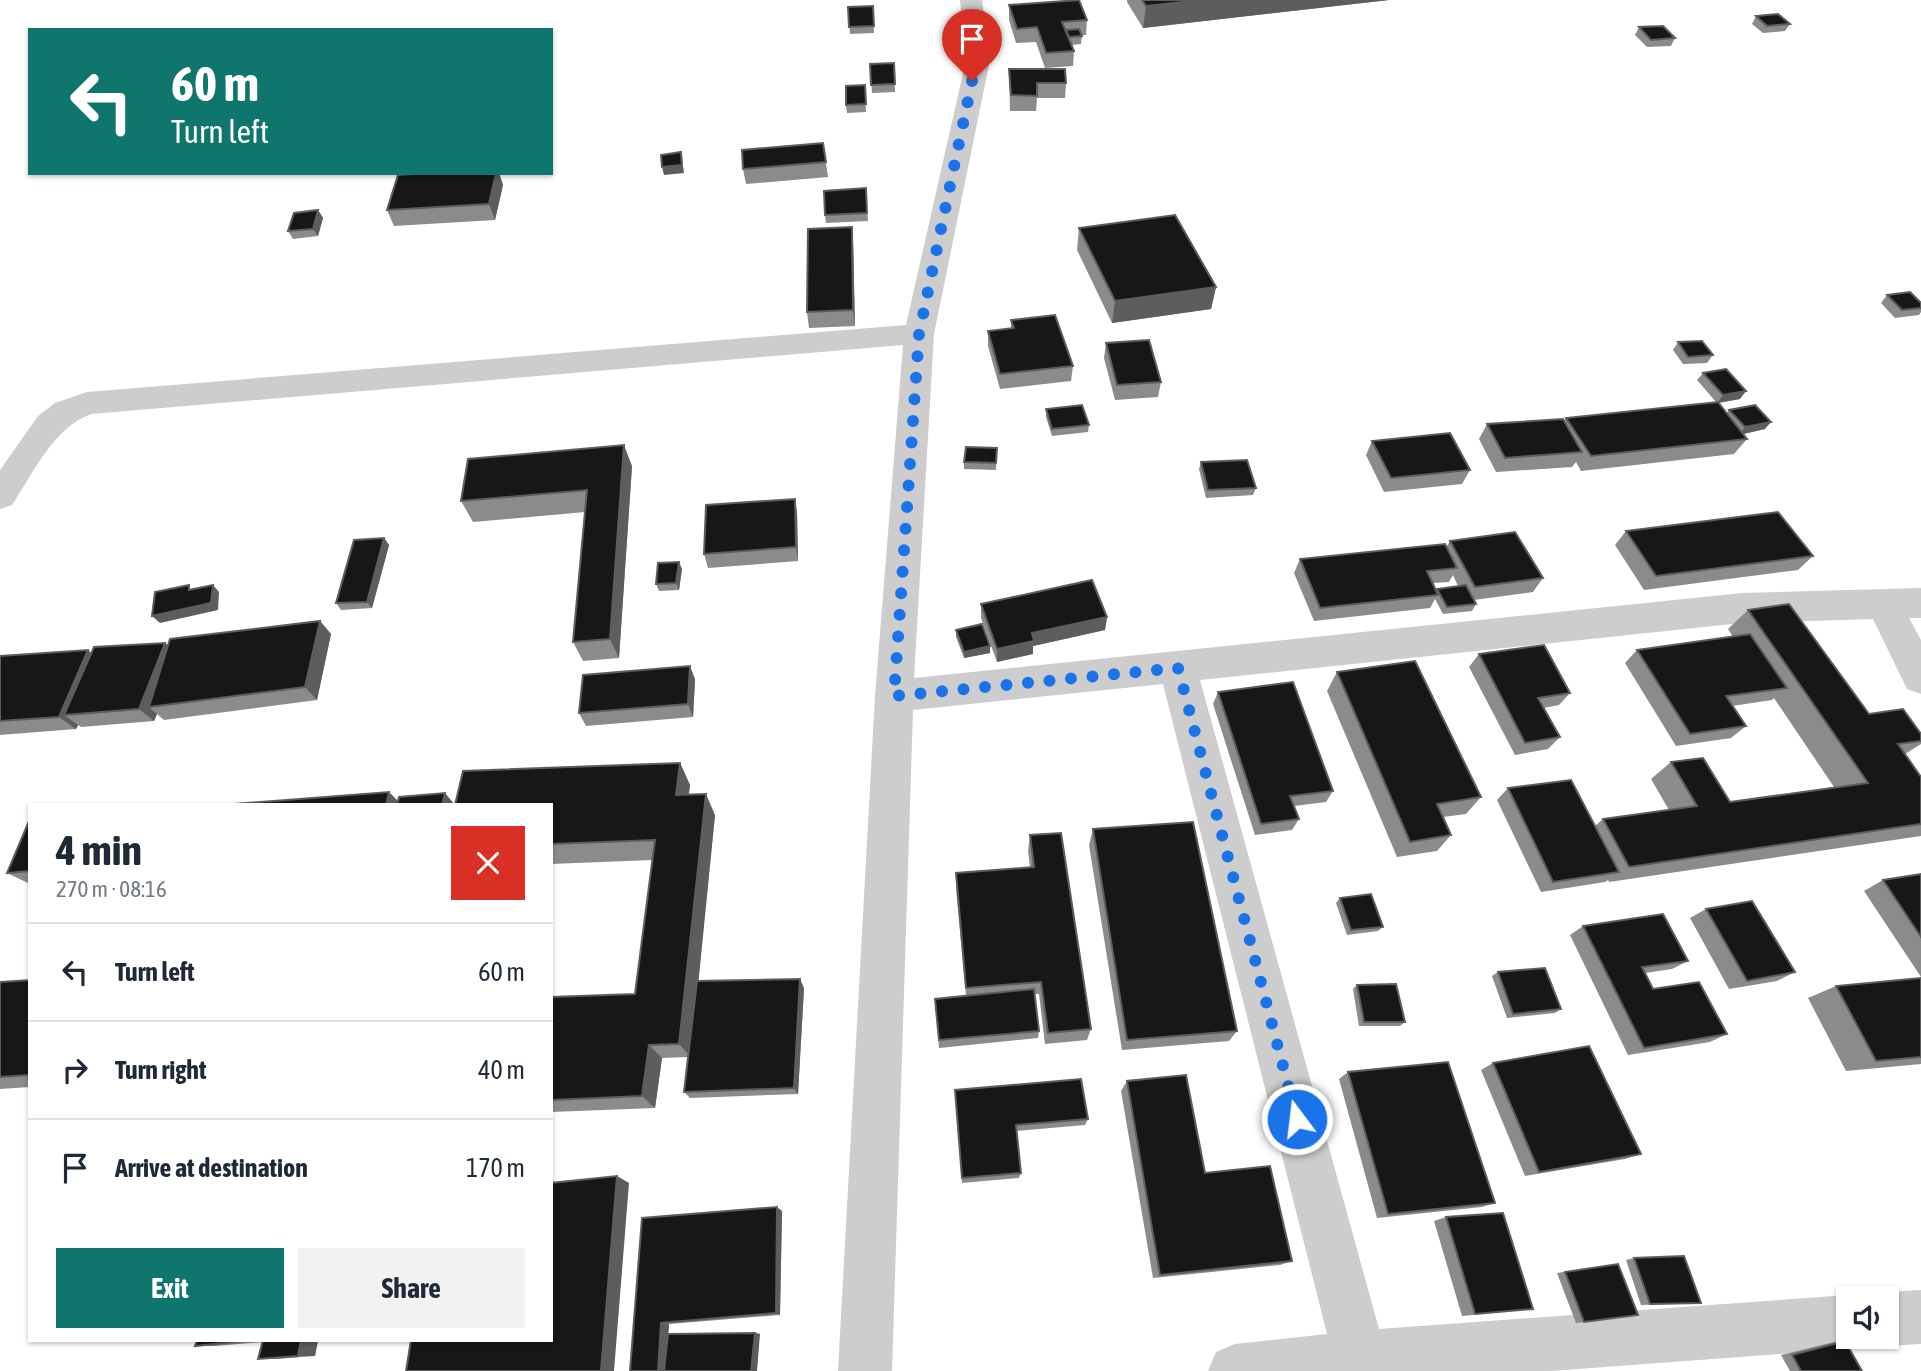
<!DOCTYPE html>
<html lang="en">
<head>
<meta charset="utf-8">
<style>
	body { margin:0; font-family:"Asap Condensed",sans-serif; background:#f2f2f3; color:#1f2937; height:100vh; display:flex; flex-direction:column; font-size:26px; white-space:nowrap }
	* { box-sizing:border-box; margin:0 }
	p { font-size:23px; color:#747a83 }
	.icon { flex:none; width:38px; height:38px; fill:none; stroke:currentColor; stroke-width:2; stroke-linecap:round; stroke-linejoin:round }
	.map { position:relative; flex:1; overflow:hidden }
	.sheet { position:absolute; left:28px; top:803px; width:525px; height:539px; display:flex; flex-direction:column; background:#fff; border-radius:0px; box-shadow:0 2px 5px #0004 }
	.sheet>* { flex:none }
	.hud { position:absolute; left:28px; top:28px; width:525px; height:147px; border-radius:0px; box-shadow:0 2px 5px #0004; background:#0f766e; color:#fff; overflow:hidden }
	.tools { position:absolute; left:1836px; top:1286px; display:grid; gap:14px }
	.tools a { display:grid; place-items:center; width:63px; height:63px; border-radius:0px; background:#fff; box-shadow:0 2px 5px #0004; font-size:35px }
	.pin { position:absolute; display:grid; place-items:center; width:60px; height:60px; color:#fff; margin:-72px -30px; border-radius:50% 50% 50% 0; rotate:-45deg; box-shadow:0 0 7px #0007 }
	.pin .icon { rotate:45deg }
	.me { position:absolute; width:77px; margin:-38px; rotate:345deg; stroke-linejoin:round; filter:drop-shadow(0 0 5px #0008) }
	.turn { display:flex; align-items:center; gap:24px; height:147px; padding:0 28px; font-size:32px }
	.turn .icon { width:91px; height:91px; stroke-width:2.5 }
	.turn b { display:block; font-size:49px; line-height:60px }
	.round { display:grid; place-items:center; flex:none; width:74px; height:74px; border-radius:0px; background:#f2f2f3 }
	.headline { display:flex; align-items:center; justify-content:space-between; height:119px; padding:0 28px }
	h1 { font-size:42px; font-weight:700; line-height:52px }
	.action { display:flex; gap:14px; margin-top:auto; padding:14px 28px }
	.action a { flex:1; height:80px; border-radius:0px; background:#0f766e; color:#fff; font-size:28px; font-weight:700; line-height:80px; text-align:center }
	.action a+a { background:#f2f2f3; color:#1f2937 }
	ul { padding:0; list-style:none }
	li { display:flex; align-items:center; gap:21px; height:98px; padding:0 28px; border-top:2px solid #e0e1e3 }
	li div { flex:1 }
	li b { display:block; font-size:26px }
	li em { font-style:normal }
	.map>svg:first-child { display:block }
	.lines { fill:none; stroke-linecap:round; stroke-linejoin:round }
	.minor { fill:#cdcdcd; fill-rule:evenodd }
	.wall { fill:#8b8b8b; fill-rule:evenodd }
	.shaded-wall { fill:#5d5d5d }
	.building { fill:#171717; stroke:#5d5d5d; stroke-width:2 }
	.route { stroke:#1a73e8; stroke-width:12; stroke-dasharray:0 21.6 }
</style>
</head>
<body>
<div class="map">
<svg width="1921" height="1371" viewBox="0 0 1921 1371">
	<rect width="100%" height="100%" fill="#fff"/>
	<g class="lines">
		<path class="minor" d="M960 0H982L990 60 934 334 914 678 1742 593 1921 588V618H1909L1921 640V694L1907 689 1873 619 1742 623 1200 680 1379 1329 1848 1295 1856 1298H1848V1337H1886V1298H1871L1886 1292 1921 1290V1344L1886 1346 1868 1338 1848 1349 1551 1371H1208L1216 1352 1235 1344 1327 1334 1163 684 913 710 892 1371H838L875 696 903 345 91 414C53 428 34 472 12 505L0 509V470L38 416 55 403 87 392 906 325 966 60Z"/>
	</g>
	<g class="wall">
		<polygon points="1127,0 1389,0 1143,28 1127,2"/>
		<polygon points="1009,5 1087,20 1086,35 1082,35 1081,44 1071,45 1074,51 1073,66 1045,68 1036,42 1016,43 1009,20"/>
		<polygon points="873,6 874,33 850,34 848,7"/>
		<polygon points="1756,16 1790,24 1785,31 1763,33 1752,24"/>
		<polygon points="1639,27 1675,38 1671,46 1647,47 1635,35"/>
		<polygon points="894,63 895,92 872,93 870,64"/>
		<polygon points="1009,69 1066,83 1065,98 1037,98 1036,111 1010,111"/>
		<polygon points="865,85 866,112 847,113 846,105"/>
		<polygon points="823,143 828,177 746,184 743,169"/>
		<polygon points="429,173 499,173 503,185 495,220 394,226 387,210"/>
		<polygon points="866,188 868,221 826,223 825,215"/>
		<polygon points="318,210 323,218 318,236 293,239 288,231"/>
		<polygon points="852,227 853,242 855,326 809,328 807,312"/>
		<polygon points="1079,228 1216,287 1211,309 1112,323 1077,250"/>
		<polygon points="1887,295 1921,303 1921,312 1919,315 1895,318 1881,303"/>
		<polygon points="1011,320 1073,366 1071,381 1000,389 988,346 988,331 1011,329"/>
		<polygon points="1678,342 1713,355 1707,363 1683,364 1673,350"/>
		<polygon points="1106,343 1161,382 1158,397 1115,400 1104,358"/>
		<polygon points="1703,373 1740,399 1718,403 1727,413 1729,410 1765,429 1743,434 1747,439 1734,454 1581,471 1576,462 1572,467 1496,472 1479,439 1487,424 1564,421 1566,418 1716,402 1697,380"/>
		<polygon points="1046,409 1089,425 1088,432 1052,436 1046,417"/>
		<polygon points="1372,441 1470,470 1462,484 1384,492 1366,455"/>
		<polygon points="997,448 996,470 964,469 964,462"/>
		<polygon points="1201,462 1256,488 1253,495 1206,498 1199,469"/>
		<polygon points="632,466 619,658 583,661 573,642 585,512 473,522 461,501"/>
		<polygon points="795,499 797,513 798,561 708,568 704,554"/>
		<polygon points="1626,531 1813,556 1798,570 1644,590 1615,545"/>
		<polygon points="384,538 389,545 372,608 341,610 336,603"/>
		<path d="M1450 541 1543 578 1533 592 1474 600 1476 604 1472 611 1443 614 1435 599 1430 608 1314 621 1294 573 1300 559 1447 546ZM1453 575 1458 586 1437 589 1436 591 1433 583 1449 582Z"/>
		<polygon points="682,569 679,590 659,591 656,584"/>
		<polygon points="981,604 1107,617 1105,630 1033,646 1033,654 997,662 981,618"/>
		<polygon points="1748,610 1869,714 1921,734 1921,744 1905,754 1921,777 1921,836 1609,882 1608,880 1605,882 1541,892 1497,800 1508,788 1595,826 1603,819 1669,810 1651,779 1671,762 1730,802 1834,787 1774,698 1772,700 1732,706 1746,726 1731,738 1676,746 1625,663 1637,650 1733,637 1728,629"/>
		<polygon points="320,621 331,634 317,700 164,720 157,714 154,721 81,727 78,725 76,729 0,735 0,656 91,653 165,643 168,645"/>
		<polygon points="956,630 990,646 990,653 964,658 956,637"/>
		<polygon points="1479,654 1570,693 1559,705 1543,708 1560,737 1548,749 1515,755 1469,667"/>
		<polygon points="1337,672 1481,797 1466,814 1443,817 1451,835 1437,851 1397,857 1327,691"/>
		<polygon points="695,679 693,717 586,726 579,713"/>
		<polygon points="1218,692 1333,791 1326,802 1294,806 1299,819 1292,830 1255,835 1213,704"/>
		<polygon points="680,763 690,785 689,794 715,815 698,981 804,988 798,1094 690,1098 684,1092 688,1057 662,1058 655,1108 551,1112 551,997 635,994 652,860 551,864 551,805 222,805 398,801 455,805"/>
		<polygon points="30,820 30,884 7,873"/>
		<polygon points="1093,829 1237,1031 1229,1041 1122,1050 1089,845"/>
		<polygon points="1030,835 1091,1029 1087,1040 1045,1044 1039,994 1034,994 1039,1031 1038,1038 939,1048 935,999 966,996 956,888 956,873 1030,867 1028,851"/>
		<polygon points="1921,874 1921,977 1864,891 1883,880"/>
		<polygon points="1340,898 1383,927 1378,931 1347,935 1336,903"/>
		<polygon points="1706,909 1795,972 1777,981 1729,989 1690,918"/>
		<polygon points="1583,926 1688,961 1672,969 1645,973 1653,989 1727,1034 1710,1042 1628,1055 1570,935"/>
		<polygon points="1498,972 1561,1009 1555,1013 1507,1018 1492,976"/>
		<polygon points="1921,978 1921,1064 1846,1071 1808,998 1836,986"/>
		<polygon points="30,980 30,1087 0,1089 0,982"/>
		<polygon points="1357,985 1405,1022 1400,1026 1359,1026 1353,989"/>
		<polygon points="1493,1063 1641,1154 1625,1159 1525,1176 1481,1070"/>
		<polygon points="1348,1072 1495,1203 1482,1207 1377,1218 1339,1079"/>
		<polygon points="1127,1081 1205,1173 1292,1261 1280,1265 1153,1278 1121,1091"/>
		<polygon points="955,1090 1088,1119 1085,1125 1016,1131 1021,1173 1019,1178 962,1183"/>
		<polygon points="782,1211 780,1315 669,1324 668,1335 755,1333 760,1334 630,1371 642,1218"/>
		<polygon points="1446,1217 1533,1309 1462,1316 1434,1221"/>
		<polygon points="1634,1258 1701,1303 1641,1305 1626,1260"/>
		<polygon points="1618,1264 1584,1322 1576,1323 1557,1273"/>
		<polygon points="197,1340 318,1340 315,1356 277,1359 258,1359 262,1342 215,1346 195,1346"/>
		<polygon points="1845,1341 1862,1371 1790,1371 1781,1355 1834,1342"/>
	</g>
	<g class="shaded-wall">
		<polygon points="1202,0 1389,0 1143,28 1146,6"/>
		<polygon points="681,152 684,173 664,175 662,167"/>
		<polygon points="496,173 499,173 503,185 495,220 489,204"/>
		<polygon points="318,210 323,218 318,236 313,229"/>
		<polygon points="852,227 853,242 855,326 853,310"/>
		<polygon points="1216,287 1211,309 1112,323 1115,301"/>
		<polygon points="1746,391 1740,399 1717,403 1723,395"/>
		<polygon points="1771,422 1765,429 1739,435 1745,427"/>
		<polygon points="624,445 632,466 619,658 610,639"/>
		<polygon points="795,499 797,513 798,561 796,547"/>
		<polygon points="384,538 389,545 372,608 367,602"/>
		<polygon points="679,562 682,569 679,590 676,583"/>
		<polygon points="213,585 219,592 218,610 160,623 152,616"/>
		<polygon points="1107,617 1105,630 1033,646 1033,654 997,662 997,649 1032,633"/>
		<polygon points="320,621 331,634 317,700 305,687"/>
		<polygon points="165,643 179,656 149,707 157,714 154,721 139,709"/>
		<polygon points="990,646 990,653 964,658 964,652"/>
		<polygon points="88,650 103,663 64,715 78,725 76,729 59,717"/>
		<polygon points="690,666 695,679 693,717 688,704"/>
		<polygon points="680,763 690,785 686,815 676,795"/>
		<polygon points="389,792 402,805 386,805"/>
		<polygon points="445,793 455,805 442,805"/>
		<polygon points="706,794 715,815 691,1057 679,1044"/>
		<polygon points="800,979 804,988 798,1094 794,1088"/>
		<polygon points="649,1045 662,1058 655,1108 642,1096"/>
		<polygon points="617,1176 629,1183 614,1371 601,1371"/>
		<polygon points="777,1207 782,1211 780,1315 776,1313"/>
		<polygon points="661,1323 669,1324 666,1371 658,1371"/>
		<polygon points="755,1333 760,1334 757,1371 751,1371"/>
		<polygon points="301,1340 318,1340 315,1356 298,1356"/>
	</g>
	<g class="building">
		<polygon points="1079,0 1087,20 1062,22 1074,51 1046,53 1037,27 1017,29 1009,5"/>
		<polygon points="1142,0 1202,0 1146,6"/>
		<polygon points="873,6 874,26 849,27 848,7"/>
		<polygon points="1778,14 1790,24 1767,26 1756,16"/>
		<polygon points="1663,26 1675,38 1651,40 1639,27"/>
		<polygon points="1079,29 1082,36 1069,37 1066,30"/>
		<polygon points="894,63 895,84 871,85 870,64"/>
		<polygon points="1009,69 1065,69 1066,83 1037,83 1037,96 1011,95"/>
		<polygon points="865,85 866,104 846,105 846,86"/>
		<polygon points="823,143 826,162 743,169 742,150"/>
		<polygon points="681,152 682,165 662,167 661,155"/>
		<polygon points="429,173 496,173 489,204 387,210 398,175"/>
		<polygon points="866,188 867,213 825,215 824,191"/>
		<polygon points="318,210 313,229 288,231 294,213"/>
		<polygon points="1175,215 1216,287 1115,301 1079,228"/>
		<polygon points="852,227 853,310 807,312 808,229"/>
		<polygon points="1910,292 1921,303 1921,308 1902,310 1887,295"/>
		<polygon points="1055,315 1073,366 1000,374 988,331 1014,328 1011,320"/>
		<polygon points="1149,340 1161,382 1117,385 1106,343"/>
		<polygon points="1702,341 1713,355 1688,357 1678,342"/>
		<polygon points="1726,369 1746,391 1723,395 1703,373"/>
		<polygon points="1718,402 1747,439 1591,456 1566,418"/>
		<polygon points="1082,405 1089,425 1052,429 1046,409"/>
		<polygon points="1755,405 1771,422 1745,427 1729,410"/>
		<polygon points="1563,419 1582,452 1505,458 1487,424"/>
		<polygon points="1450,433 1470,470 1391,478 1372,441"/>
		<polygon points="624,445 610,639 573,642 587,490 461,501 468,459"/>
		<polygon points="966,447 997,448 996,463 964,462"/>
		<polygon points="1247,460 1256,488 1208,490 1201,462"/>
		<polygon points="795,499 796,547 704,554 706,505"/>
		<polygon points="1778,512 1813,556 1656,576 1626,531"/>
		<polygon points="1515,532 1543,578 1475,587 1450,541"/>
		<polygon points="384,538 367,602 336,603 354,540"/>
		<polygon points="1445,544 1457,568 1427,571 1438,595 1320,608 1300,559"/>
		<polygon points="679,562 676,583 656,584 658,563"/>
		<polygon points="1092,580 1107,617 1032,633 1034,641 997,649 981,604"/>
		<polygon points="189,585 189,590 213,585 211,603 152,616 155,592"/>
		<polygon points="1466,585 1476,604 1447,607 1437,589"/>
		<polygon points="1789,604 1869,714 1903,709 1921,734 1921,741 1898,744 1921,777 1921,824 1629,867 1603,819 1697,806 1671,762 1703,758 1730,802 1868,783 1748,610"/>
		<polygon points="320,621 305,687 149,707 170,639"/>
		<polygon points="982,624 990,646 964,652 956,630"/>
		<polygon points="1750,634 1787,688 1726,696 1746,726 1690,734 1637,650"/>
		<polygon points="165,643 139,709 64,715 94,647"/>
		<polygon points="1544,645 1570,693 1538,698 1560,737 1525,743 1479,654"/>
		<polygon points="88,650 59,717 0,721 0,656"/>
		<polygon points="1415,661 1481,797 1437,804 1451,835 1410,842 1337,672"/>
		<polygon points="690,666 688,704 579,713 583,675"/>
		<polygon points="1293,682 1333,791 1290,796 1299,819 1261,824 1218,692"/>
		<polygon points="680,763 676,795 706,794 679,1044 649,1045 642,1096 551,1100 551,997 635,994 655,840 551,844 551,805 455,805 463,771"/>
		<polygon points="1571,780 1619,872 1553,882 1508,788"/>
		<polygon points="389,792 386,805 222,805"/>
		<polygon points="445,793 442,805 397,805 399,797"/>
		<polygon points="30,820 30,871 7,873 29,821"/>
		<polygon points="1193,822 1237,1031 1127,1040 1093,829"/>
		<polygon points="1061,833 1091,1029 1048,1033 1041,982 966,988 956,873 1034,867 1030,835"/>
		<polygon points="1921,874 1921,937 1883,880"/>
		<polygon points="1371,894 1383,927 1351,930 1340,898"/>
		<polygon points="1752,901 1795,972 1747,981 1706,909"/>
		<polygon points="1663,914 1688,961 1642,967 1653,989 1699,982 1727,1034 1644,1048 1583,926"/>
		<polygon points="1545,968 1561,1009 1513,1014 1498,972"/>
		<polygon points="1921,978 1921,1057 1876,1061 1836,986"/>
		<polygon points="800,979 794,1088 684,1092 697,981"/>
		<polygon points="30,980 30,1075 0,1077 0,982"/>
		<polygon points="1396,984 1405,1022 1364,1022 1357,985"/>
		<polygon points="1034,989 1039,1031 939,1040 935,999"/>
		<polygon points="1589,1046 1641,1154 1539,1172 1493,1063"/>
		<polygon points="1448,1062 1495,1203 1388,1214 1348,1072"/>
		<polygon points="1186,1075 1205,1173 1270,1166 1292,1261 1160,1275 1127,1081"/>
		<polygon points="1081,1079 1088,1119 1016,1125 1021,1173 962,1178 955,1090"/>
		<polygon points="617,1176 601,1371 406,1371 411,1340 551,1340 551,1183"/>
		<polygon points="777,1207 776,1313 661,1323 658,1371 630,1371 642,1218"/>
		<polygon points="1503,1213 1533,1309 1475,1314 1446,1217"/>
		<polygon points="1684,1256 1701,1303 1650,1304 1634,1258"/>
		<polygon points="1618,1264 1638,1315 1584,1322 1565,1272"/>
		<polygon points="755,1333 751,1371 664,1371 668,1334"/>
		<polygon points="197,1340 251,1340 195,1346"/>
		<polygon points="263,1340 301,1340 298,1356 258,1359"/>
		<polygon points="1845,1341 1862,1371 1801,1371 1792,1355"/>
	</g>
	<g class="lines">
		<polyline class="route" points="972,81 919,334 894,696 1178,668 1297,1119"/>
	</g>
</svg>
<div class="tools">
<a><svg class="icon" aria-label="sound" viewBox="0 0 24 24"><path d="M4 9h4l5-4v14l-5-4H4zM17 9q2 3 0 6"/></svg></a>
</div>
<div class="pin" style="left:972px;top:81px;background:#d93025"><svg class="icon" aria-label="arrive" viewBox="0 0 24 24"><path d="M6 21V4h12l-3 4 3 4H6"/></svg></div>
<svg class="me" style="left:1297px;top:1119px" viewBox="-20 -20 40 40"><circle r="17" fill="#1a73e8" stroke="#fff" stroke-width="3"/><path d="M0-11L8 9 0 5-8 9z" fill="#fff"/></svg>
<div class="hud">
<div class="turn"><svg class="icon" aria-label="left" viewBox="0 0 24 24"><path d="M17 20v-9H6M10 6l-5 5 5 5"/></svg><div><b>60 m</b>Turn left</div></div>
</div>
<section class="sheet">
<div class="headline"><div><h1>4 min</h1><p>270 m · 08:16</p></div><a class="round" style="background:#d93025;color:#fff"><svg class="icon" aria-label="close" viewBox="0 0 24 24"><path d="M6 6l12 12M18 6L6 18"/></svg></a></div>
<ul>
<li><svg class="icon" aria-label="left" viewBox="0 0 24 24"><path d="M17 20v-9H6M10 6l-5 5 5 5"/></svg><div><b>Turn left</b></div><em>60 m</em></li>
<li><svg class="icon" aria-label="right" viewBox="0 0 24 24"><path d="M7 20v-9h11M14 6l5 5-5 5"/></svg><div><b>Turn right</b></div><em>40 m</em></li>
<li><svg class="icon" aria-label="arrive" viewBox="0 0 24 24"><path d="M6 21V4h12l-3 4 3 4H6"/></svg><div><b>Arrive at destination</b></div><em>170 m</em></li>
</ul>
<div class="action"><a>Exit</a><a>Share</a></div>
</section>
</div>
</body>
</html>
